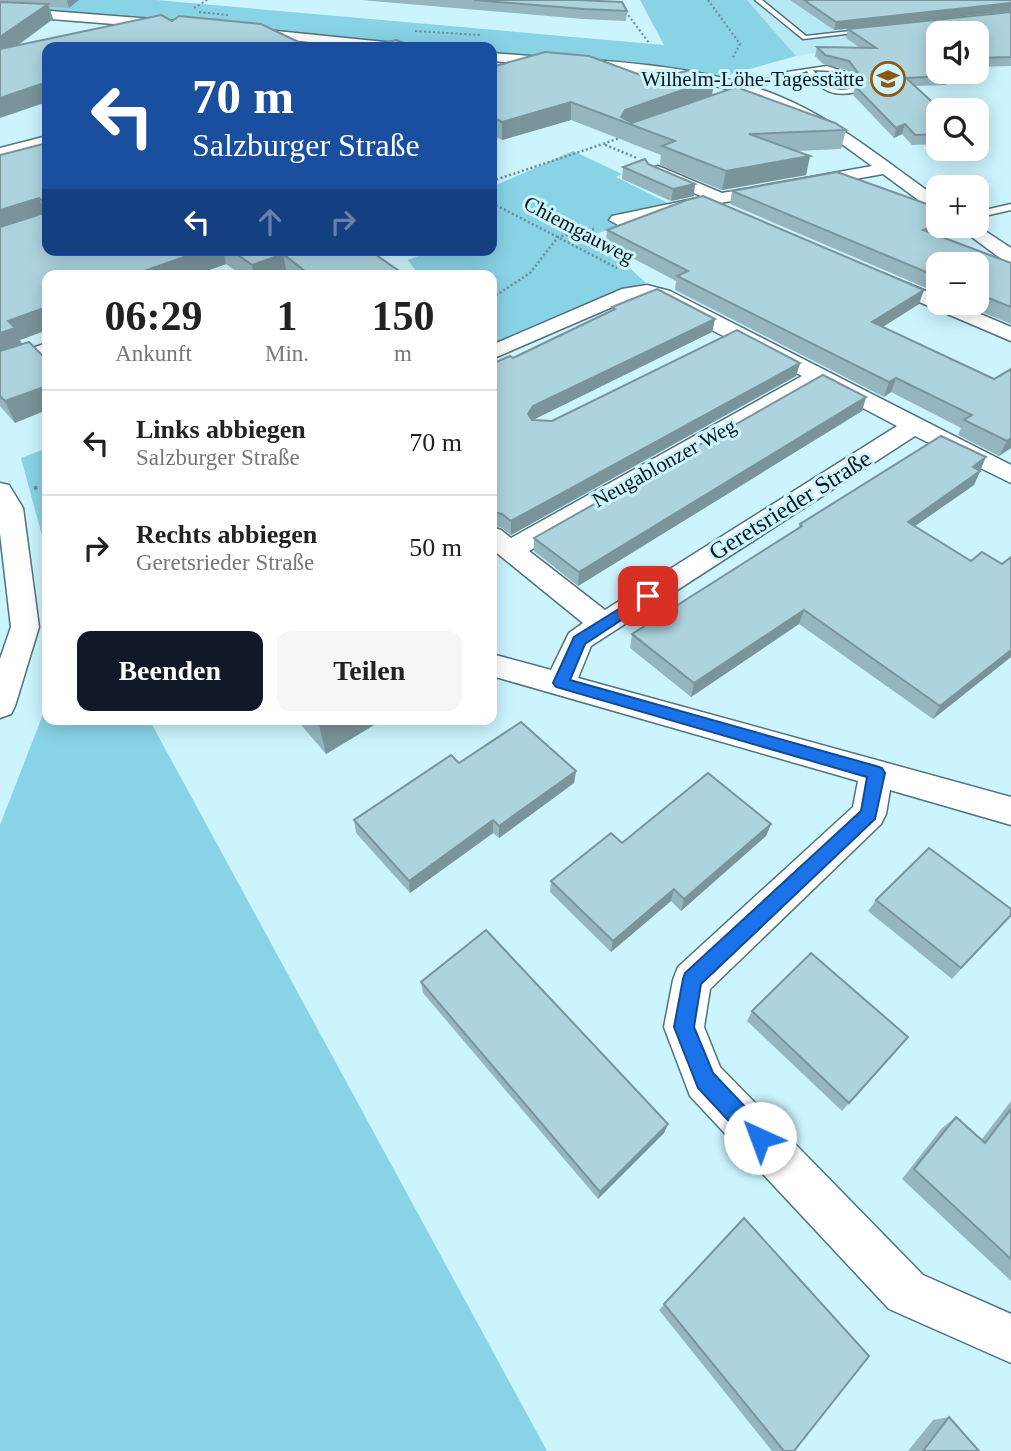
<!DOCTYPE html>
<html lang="de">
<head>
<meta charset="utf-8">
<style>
	body { margin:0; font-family:Georgia,serif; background:#f6f6f6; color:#222; height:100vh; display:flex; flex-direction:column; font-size:26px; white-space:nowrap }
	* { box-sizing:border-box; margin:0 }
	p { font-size:23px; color:#767676 }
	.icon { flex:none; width:38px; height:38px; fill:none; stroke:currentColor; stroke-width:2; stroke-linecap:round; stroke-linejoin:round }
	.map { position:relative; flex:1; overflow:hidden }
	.side { position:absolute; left:42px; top:270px; width:455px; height:455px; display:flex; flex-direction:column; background:#fff; border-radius:14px; box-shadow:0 4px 18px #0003 }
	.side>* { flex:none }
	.banner { position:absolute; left:42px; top:42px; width:455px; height:214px; border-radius:14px; box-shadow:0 4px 18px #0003; background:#1a4fa0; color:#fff; overflow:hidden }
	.tools { position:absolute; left:926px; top:21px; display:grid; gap:14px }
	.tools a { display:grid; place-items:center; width:63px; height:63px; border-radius:14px; background:#fff; box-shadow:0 4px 18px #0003; font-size:35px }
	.pin { position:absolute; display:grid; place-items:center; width:60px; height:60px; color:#fff; margin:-30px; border-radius:14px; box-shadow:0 4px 10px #0006 }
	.me { position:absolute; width:77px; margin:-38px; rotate:317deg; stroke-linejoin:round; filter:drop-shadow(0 0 5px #0008) }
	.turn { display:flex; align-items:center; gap:24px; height:147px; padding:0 35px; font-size:32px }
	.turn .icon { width:91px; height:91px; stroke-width:2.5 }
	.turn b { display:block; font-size:49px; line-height:60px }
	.lanes { display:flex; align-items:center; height:66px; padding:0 35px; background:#0003; justify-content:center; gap:35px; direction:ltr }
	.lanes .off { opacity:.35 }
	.eta { display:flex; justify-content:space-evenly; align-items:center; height:119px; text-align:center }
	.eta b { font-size:42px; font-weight:700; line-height:49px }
	.primary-button { display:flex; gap:14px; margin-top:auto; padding:14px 35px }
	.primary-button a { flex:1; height:80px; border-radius:14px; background:#111827; color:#fff; font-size:28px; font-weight:700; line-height:80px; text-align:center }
	.primary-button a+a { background:#f6f6f6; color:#222 }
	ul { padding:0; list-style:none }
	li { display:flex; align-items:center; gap:21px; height:105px; padding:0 35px; border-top:2px solid #e0e0e0 }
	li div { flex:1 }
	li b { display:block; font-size:26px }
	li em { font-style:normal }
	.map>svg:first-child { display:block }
	.built { fill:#b7e9f5 }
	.green { fill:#88d3e6 }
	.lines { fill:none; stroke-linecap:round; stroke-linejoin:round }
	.lane-casing { stroke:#4e737c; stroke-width:3 }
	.street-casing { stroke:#4e737c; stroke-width:3 }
	.path-far2 { stroke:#6f8b93; stroke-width:2; stroke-dasharray:2 2.5; stroke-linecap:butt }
	.path-far1 { stroke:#6f8b93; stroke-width:2.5; stroke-dasharray:2 2.5; stroke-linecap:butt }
	.path { stroke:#6f8b93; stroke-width:3.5; stroke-dasharray:3.5 4.5; stroke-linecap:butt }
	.lane { fill:#fff; fill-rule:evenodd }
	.street { fill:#fff; fill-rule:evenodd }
	.wall { fill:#95b6bf }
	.shaded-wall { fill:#79949b }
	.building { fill:#add4de; stroke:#79949b; stroke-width:2 }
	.route { fill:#1a73e8; stroke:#114b97; stroke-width:2 }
	.labels { text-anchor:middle; stroke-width:6; stroke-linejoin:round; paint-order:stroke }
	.far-poi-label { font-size:21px; fill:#09181c; stroke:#cbf4fe; text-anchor:end }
	.far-street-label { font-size:21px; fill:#09181c; stroke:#cbf4fe }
	.street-label { font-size:24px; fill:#09181c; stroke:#cbf4fe }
</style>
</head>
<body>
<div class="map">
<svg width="1011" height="1451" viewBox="0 0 1011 1451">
	<rect width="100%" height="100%" fill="#cbf4fe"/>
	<polygon class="built" points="747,0 1011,0 1011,20 796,56"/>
	<g class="green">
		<polygon points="7,0 156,0 664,45 640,0 747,0 796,56 714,79 665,71 492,54 492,47 425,47 3,8"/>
		<polygon points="573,151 622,174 616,177 670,204 594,235 646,283 492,349 492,275 419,275 408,260 434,250 492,250 492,187"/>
		<polygon points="47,448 47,554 21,458"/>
		<polygon points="47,704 47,719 149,719 547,1451 0,1451 0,825"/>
	</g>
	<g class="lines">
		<g class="lane-casing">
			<g id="lane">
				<polygon points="755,0 762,0 806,36 868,29 871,31 803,39"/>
				<path d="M827 66 845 72 860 91C835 98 821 92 807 71L744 91 737 89 787 72ZM813 70 835 71 853 88C834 94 824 85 813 70Z"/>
				<polygon points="1011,204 1011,210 976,218 976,212"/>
			</g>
		</g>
		<g class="street-casing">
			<g id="street">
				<polygon points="0,7 177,21 183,25 177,29 0,15"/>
				<polygon points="246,28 395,43 402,47 359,47 242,35 240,32"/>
				<path d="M492 53C583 61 691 60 776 95 836 119 886 162 938 198V211L932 210 883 174 720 203 714 202 651 174 649 171 657 166 663 168 722 193 872 166C838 141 802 114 762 100 677 69 582 69 492 61Z"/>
				<polygon points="47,136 47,146 0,158 0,148"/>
				<polygon points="698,198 707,203 704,207 618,225 609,220 612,216"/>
				<polygon points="976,225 1011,248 1011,263 1004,261 957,226"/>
				<polygon points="884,274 938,296 938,303 954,303 1011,327 1011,341 877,284 874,280"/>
				<path d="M647 285 670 291 1011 465V483L915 436 591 646 578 678 1011 797V825L890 790 886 814 881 824 710 989 704 1027 720 1067 923 1275 1011 1314V1363L889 1309 690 1096 664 1027 673 980 678 967 853 807 858 781 492 676V654L551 670 569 633 583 623 492 549V527L501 530 511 538 802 376 647 297 633 298 492 359V345L622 289ZM819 385 897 426 605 610 529 551Z"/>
				<polygon points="47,343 47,356 0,373 0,359"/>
				<polygon points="0,483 9,485 23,508 39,627 15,706 11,714 0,718 0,659 11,627 0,533"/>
			</g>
		</g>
		<g class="path-far2">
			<polyline points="708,0 740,44 732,59"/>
			<polyline points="194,8 207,0"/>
			<polyline points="623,8 649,43"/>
			<polyline points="199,12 229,15"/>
			<polyline points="415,31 480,35"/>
		</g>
		<g class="path-far1">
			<polyline points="622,137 603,144 637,158"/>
			<polyline points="492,181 603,144"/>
			<polyline points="492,203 617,268"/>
			<polyline points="202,267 213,275"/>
			<polyline points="492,298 530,273 558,237 594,229"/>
		</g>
		<polyline class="path" points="34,488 47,487"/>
		<use href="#lane" class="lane"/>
		<use href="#street" class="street"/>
	</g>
	<g class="wall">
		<polygon points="0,0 79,0 69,8 49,7 53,19 17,46 172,21 261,24 47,47 0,118"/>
		<polygon points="361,0 577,0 627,11 626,21 583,19"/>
		<polygon points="790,0 1011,0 1011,11 834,30"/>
		<polygon points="1011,12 1011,66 976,67 976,33 938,33 949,76 946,85 915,86 938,110 938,144 912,145 902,134 894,138 853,95 855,86 858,85 847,70 823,64 815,56 817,47 860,48 846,38 848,29"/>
		<polygon points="492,67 654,80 846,130 841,149 795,151 810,156 806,175 722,190 660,165 661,155 571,120 502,140 492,135"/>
		<polygon points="47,143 47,250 392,250 377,256 405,275 242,275 226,264 195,275 47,275 47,330 20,340 15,423 0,406 0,155"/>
		<polygon points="648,164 694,196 671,201 622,179 623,167"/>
		<polygon points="732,191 951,228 936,235 1011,263 1011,324 960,303 976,303 976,264 938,264 938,293 730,204"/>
		<polygon points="607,230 919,304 883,327 994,379 1011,448 999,456 958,435 961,428 891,392 884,397 675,290 676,281 606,244"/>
		<polygon points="612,307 715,319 712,332 532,420 552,421 800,363 796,376 511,535 502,528 492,525 492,364 513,358 612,310"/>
		<polygon points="866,397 862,411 578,586 534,551 534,538"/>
		<polygon points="980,471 974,485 915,526 1011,657 933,719 799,624 691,697 630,648 632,634 798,528 800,524"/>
		<polygon points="296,719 384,719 326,754"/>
		<polygon points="459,763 576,771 574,783 499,838 493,833 410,893 356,833 354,820"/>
		<polygon points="771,824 766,836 681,911 671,901 611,952 550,892 551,881 622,843"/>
		<polygon points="876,900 1011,915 952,979 868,911"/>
		<polygon points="421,982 668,1124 664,1133 598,1199 423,993"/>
		<polygon points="752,1011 908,1037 842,1111 747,1021"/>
		<polygon points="1011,1101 1011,1281 902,1179 942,1128 956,1117 982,1139"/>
		<polygon points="744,1218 794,1451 772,1451 659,1310"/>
		<polygon points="949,1417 979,1451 908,1451 933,1420"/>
	</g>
	<g class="shaded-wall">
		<polygon points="67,0 79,0 69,8"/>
		<polygon points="1011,3 1011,11 834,30 836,22"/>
		<polygon points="48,4 53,19 0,58 0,37"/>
		<polygon points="714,79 712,97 633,125 621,117 625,110"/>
		<polygon points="47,82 47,102 0,118 0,98"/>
		<polygon points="571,102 571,120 502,140 502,122"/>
		<polygon points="905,124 902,134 894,138 896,128"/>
		<polygon points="810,156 806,175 722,190 726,171"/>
		<polygon points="695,184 694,196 671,201 673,189"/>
		<polygon points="39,198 46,217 0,232 0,210"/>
		<polygon points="938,223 938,226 951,226 951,228 919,244 923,230"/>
		<polygon points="204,250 223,250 226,264 195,275 133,275"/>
		<polygon points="359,250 392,250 360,262"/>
		<polygon points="283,254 287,274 254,275 252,265"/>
		<polygon points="924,290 919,304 868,336 872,322"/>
		<polygon points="47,307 47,330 20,340 24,348 0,357 0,333 8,321"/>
		<polygon points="715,319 712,332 533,420 527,427 528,414 533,406"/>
		<polygon points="800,363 796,376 511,535 511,521"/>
		<polygon points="896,378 891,392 884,397 889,382"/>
		<polygon points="47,386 47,410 15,423 5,401"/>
		<polygon points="866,397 862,411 578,586 579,572"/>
		<polygon points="1011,438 1011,448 999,456 1007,441"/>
		<polygon points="986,457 980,471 973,467"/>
		<polygon points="980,471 974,485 902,535 908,522"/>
		<polygon points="804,610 799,624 691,697 694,683"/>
		<polygon points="1011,650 1011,657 933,719 940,706"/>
		<polygon points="328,719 384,719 326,754 319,725"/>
		<polygon points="576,771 574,783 499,838 499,826"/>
		<polygon points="493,820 493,833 410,893 409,881"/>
		<polygon points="771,824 766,836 681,911 684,899"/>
		<polygon points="674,889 671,901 611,952 613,941"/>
		<polygon points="668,1124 664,1133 598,1199 600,1192"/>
	</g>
	<g class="building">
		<polygon points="474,0 577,0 622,2 627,11 584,9"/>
		<polygon points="804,0 1011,0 1011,3 836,22"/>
		<polygon points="0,2 48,4 0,37"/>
		<polygon points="1011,12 1011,57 976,58 976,33 938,33 938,72 949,72 949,76 906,78 941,110 938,110 938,134 915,135 905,124 896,128 855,86 865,82 849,61 825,55 817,47 876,48 848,29"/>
		<polygon points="161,15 172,21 179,16 261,24 309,47 47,47 47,82 0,98 0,49"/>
		<polygon points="396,40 415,47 369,47"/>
		<polygon points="545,52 589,56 654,80 689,70 714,79 625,110 621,117 632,123 736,87 835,123 846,130 749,134 810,156 726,171 662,146 675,141 571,102 502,122 492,117 492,67"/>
		<polygon points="47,143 47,250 204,250 133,275 47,275 47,307 8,321 15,328 0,333 0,227 41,214 43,201 39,198 0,210 0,155"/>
		<polygon points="645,159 648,164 695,184 673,189 623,167"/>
		<polygon points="837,172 938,208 938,223 923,230 1011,263 1011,307 976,293 976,264 938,264 938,277 732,191"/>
		<polygon points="703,196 924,290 872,322 994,379 1011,369 1011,438 1007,441 964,420 972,415 896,378 889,382 677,276 688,271 607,230 687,200"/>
		<polygon points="231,250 369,250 405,275 310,275 283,254 252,265"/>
		<polygon points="657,289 715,319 533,406 528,414 532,420 552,421 737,330 800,363 511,521 502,514 492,512 492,364 510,356 513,358 615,309 612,307"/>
		<polygon points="29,342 47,360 47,386 5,401 0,396 0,351"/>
		<polygon points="823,375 866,397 579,572 534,538"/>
		<polygon points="941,436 986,457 973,467 980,471 908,522 971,561 982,552 1002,564 1011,557 1011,650 940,706 804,610 694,683 632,634 802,526 800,524"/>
		<polygon points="314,719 328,719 319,725"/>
		<polygon points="521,722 576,771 499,826 493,820 409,881 354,820 451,755 459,763"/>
		<polygon points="708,773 771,824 684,899 674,889 613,941 551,881 611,833 622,843"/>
		<polygon points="929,848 1011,909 1011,915 961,968 876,900"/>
		<polygon points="486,930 668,1124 600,1192 421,982"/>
		<polygon points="811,953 908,1037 849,1103 752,1011"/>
		<polygon points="1011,1109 1011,1259 914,1169 956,1117 985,1143"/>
		<polygon points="744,1218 869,1356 794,1451 784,1451 664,1304"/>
		<polygon points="949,1417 979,1451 923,1451"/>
	</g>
	<polygon class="route" points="648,591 655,596 653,599 585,644 570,680 876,766 882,768 885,773 875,819 701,984 694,1027 713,1073 768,1131 771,1138 768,1146 760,1149 752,1146 698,1088 674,1027 683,979 685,973 861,811 867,777 556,687 553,683 574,637"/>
	<defs>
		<g id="school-ring" transform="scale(1.75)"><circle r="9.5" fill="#cbf4fe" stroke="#905710" stroke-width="1.5"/><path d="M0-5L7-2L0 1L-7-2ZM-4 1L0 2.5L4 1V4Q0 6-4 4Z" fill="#905710"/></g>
	</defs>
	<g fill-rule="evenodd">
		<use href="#school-ring" x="888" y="79"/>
	</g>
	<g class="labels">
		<g class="far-poi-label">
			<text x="864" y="86">Wilhelm-Löhe-Tagesstätte</text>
		</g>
		<g class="far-street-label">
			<text transform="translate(579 230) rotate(28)" y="7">Chiemgauweg</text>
			<text transform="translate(664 463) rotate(-29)" y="7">Neugablonzer Weg</text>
		</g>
		<g class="street-label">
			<text transform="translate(790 505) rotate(-32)" y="8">Geretsrieder Straße</text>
		</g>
	</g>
</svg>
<div class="tools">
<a><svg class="icon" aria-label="sound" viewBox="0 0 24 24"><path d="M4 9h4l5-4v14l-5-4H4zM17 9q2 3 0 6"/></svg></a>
<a><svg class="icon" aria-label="search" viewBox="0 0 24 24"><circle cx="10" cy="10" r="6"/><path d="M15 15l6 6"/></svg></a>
<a>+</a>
<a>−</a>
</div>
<div class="pin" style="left:648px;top:596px;background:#d93025"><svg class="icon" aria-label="arrive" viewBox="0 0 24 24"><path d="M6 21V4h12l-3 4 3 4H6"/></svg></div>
<svg class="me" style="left:760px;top:1138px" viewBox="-20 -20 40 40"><circle r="19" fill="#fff"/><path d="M0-13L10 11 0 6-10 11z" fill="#1a73e8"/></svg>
<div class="banner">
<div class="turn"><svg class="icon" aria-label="left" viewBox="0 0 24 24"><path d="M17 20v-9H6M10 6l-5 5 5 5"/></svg><div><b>70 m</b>Salzburger Straße</div></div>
<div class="lanes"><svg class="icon" aria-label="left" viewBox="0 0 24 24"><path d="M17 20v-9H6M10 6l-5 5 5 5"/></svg><svg class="icon off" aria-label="ahead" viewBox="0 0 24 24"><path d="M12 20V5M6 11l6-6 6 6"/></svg><svg class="icon off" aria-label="right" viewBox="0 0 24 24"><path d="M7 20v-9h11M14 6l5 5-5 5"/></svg></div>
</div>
<section class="side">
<div class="eta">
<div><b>06:29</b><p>Ankunft</p></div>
<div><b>1</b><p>Min.</p></div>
<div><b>150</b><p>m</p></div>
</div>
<ul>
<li><svg class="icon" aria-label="left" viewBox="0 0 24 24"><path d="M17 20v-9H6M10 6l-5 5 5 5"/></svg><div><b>Links abbiegen</b><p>Salzburger Straße</p></div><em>70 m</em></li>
<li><svg class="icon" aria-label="right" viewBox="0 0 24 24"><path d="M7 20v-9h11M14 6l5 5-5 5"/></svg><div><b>Rechts abbiegen</b><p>Geretsrieder Straße</p></div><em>50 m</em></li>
</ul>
<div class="primary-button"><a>Beenden</a><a>Teilen</a></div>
</section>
</div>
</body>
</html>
